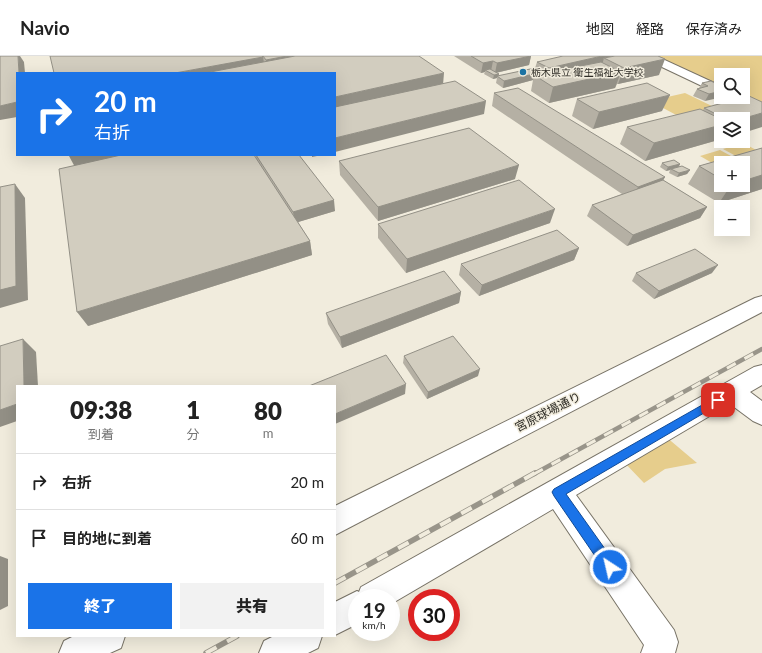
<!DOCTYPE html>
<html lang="ja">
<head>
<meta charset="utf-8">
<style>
	body { margin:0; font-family:Lato,"Noto Sans JP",sans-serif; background:#f2f2f2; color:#222; height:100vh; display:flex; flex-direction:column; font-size:15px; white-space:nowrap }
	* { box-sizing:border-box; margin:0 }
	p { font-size:13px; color:#767676 }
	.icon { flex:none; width:22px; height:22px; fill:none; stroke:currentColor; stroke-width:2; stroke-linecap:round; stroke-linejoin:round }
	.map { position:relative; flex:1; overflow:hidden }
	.details { position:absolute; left:16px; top:329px; width:320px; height:252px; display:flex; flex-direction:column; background:#fff; border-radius:0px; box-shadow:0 4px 16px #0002 }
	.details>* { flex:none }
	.guide { position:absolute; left:16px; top:16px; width:320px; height:84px; border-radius:0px; box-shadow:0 4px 16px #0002; background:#1a73e8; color:#fff; overflow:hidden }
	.buttons { position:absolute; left:714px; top:12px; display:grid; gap:8px }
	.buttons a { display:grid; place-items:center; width:36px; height:36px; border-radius:0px; background:#fff; box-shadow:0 4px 16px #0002; font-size:20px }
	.speed { position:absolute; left:348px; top:533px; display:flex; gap:8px; font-size:20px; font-weight:700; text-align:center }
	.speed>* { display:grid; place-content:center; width:52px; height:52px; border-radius:50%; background:#fff; box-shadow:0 4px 16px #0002; line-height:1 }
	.speed small { font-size:10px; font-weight:400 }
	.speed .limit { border:6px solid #d22; background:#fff; color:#111 }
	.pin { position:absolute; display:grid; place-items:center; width:34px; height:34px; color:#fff; margin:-17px; border-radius:8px; box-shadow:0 2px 6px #0006 }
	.me { position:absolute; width:44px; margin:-22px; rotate:325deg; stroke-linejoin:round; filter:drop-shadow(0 0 3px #0008) }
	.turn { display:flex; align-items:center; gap:14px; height:84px; padding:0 12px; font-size:18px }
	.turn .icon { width:52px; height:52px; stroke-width:2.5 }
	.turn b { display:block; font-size:28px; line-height:34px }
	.eta { display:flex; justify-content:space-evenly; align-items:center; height:68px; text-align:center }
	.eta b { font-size:24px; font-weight:800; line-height:28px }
	.primary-button { display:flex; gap:8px; margin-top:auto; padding:8px 12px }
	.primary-button a { flex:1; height:46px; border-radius:0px; background:#1a73e8; color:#fff; font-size:16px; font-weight:800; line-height:46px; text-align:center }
	.primary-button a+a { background:#f2f2f2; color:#222 }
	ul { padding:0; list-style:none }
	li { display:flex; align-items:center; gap:12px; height:56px; padding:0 12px; border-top:1px solid #e0e0e0 }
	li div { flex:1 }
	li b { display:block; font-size:15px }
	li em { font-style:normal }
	header { display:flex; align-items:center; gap:24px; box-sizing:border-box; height:56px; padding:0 20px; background:#fff; border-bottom:1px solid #e0e0e0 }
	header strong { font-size:19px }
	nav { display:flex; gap:22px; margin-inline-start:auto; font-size:14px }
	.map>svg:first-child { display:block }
	.green { fill:#e6cd8c }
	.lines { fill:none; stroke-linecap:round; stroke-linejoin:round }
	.street-casing { stroke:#787367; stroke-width:2 }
	.secondary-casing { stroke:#787367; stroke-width:2 }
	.street { fill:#fff; fill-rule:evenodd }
	.secondary { fill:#fff; fill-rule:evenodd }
	.rail-far1-casing { stroke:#99958a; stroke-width:4.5 }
	.rail-casing { stroke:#99958a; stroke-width:5.5 }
	.rail-far1 { stroke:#f1ecdd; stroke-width:3; stroke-dasharray:10; stroke-linecap:butt }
	.rail { stroke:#f1ecdd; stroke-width:4; stroke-dasharray:12; stroke-linecap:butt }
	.wall { fill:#b5b0a4; fill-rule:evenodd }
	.shaded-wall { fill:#939086 }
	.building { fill:#d2cdbf; stroke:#939086 }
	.route { fill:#1a73e8; stroke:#114b97 }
	.poi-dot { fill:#1c73a3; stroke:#f1ecdd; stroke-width:1.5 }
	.labels { text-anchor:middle; stroke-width:3; stroke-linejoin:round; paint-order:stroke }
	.far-poi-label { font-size:10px; fill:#2f2d27; stroke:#f1ecdd; text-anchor:start }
	.street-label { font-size:12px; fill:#2f2d27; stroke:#f1ecdd }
</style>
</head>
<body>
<header>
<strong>Navio</strong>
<nav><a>地図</a><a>経路</a><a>保存済み</a></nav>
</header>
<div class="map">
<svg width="762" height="597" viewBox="0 0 762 597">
	<rect width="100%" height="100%" fill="#f1ecdd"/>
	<g class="green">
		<polygon points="659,0 762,0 762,50 743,41 743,19 721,19 721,31 665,5"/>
		<polygon points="685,37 716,52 680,61 650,45"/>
		<polygon points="743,87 762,97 745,105 723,93"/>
		<polygon points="720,94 742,106 721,107 721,112 700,100"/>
		<polygon points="665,380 697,407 665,413 644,427 622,404"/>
	</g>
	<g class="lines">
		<g class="street-casing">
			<g id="street">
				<polygon points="642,0 656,0 721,30 721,39 643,2"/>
				<polygon points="743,40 762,49 762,58 731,44 729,41"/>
				<polygon points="762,309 762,329 750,336 762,345 762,369 753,365 730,348 576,439 674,574 678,586 675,597 641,597 644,589 553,453 391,548 391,542 357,542 357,568 335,579 335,546 357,535 359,536 361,531 754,311"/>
				<polygon points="274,580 322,580 318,592 308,597 259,597 264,585"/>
			</g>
		</g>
		<g class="secondary-casing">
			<g id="secondary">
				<polygon points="762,240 762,256 335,479 335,450 755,242"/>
				<polygon points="74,580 125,580 121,592 110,597 59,597 64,585"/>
			</g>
		</g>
		<use href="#street" class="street"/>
		<use href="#secondary" class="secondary"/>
		<g class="rail-far1-casing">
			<polyline id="rail-far1" points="534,418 762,293"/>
		</g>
		<g class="rail-casing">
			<g id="rail">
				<polyline points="335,527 535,417"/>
				<polyline points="206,597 237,580"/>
			</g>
		</g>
		<use href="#rail-far1" class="rail-far1"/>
		<use href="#rail" class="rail"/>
	</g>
	<g class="wall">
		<polygon points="50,0 419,0 443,27 484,58 335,17"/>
		<polygon points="454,0 531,0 529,9 496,17 499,18 498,20 535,12 537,6 658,0 659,19 618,28 617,28 615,32 549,47 531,35 533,24 503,32 496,27 497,22 493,23 484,18 485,16 481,17"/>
		<polygon points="702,27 721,30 705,45 693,40 697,33 699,32"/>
		<polygon points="494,37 665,121 663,124 707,151 700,162 627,190 587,160 592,149 622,138 492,50"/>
		<polygon points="577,43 662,55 593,73 572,60"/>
		<polygon points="704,52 743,63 721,63 721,83 719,82 718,84 645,105 620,88 627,71 703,54"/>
		<path d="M762 92V133L719 147 688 128 699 110ZM721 107H743V129H721Z"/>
		<polygon points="255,99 299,99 335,155 298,166 310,185 312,199 88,270 256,102"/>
		<polygon points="339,105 515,123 378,165 340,119"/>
		<polygon points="662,107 680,108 679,110 690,114 687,118 677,121 669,117 670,114 666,115 660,111"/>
		<polygon points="550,167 406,217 378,182 378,168"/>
		<polygon points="579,192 574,204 479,240 459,219 461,208"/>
		<polygon points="636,217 712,217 654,243 632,225"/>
		<polygon points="461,236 459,247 342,292 328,268 326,257"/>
		<polygon points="404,300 478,320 427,343 403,307"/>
	</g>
	<g class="shaded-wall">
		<polygon points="18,0 20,0 24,6 25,17 19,17"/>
		<polygon points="287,0 338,0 268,13 266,4"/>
		<polygon points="531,0 529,9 495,17 497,7"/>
		<polygon points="602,0 616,0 604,2 602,9 546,22 549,12"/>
		<polygon points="263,1 265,13 244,17 175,17"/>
		<polygon points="665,3 659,19 618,28 624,12"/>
		<polygon points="493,5 491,15 485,14 485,16 481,17 483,7"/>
		<polygon points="542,16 540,23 534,19 533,24 503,32 504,25"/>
		<polygon points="621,16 615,32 549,47 553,31"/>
		<polygon points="444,17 443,29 335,54 335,41"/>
		<polygon points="499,18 498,21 497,20 497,22 493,23 494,19"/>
		<polygon points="721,35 721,41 723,41 705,45 709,38"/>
		<polygon points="670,39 662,55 593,73 599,56"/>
		<polygon points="486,45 484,58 335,96 335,82"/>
		<polygon points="17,46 17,61 0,64 0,50"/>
		<polygon points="762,57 762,71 743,77 743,63 741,63"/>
		<polygon points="721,69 721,79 718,84 645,105 654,87"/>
		<polygon points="71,99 139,99 76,113 69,100"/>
		<polygon points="312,99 322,99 312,101"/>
		<polygon points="680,108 678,112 671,113 670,114 666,115 668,111"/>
		<polygon points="519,109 515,123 378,165 378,151"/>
		<polygon points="690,114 687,118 677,121 679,117"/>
		<polygon points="762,119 762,133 719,147 731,129 743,129 743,125"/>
		<polygon points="665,121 657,135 631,145 638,131"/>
		<polygon points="15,128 25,142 28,244 0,252 0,234"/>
		<polygon points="334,144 335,155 295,167 293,156"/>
		<polygon points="707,151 700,162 627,190 633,179"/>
		<polygon points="555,153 550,167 406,217 407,203"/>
		<polygon points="310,185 312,199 88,270 77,256"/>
		<polygon points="579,192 574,204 479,240 482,229"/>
		<polygon points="718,209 712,217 654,243 659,235"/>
		<polygon points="461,236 459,247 342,292 340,281"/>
		<polygon points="23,283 36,296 38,330 24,330"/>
		<polygon points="480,313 478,320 427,343 428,336"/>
		<polygon points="406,328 405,338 335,368 335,358"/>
		<polygon points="17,348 17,365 0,371 0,354"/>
		<polygon points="0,500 8,503 8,550 0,554"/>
	</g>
	<g class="building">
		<polygon points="0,0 18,0 19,17 17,17 17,46 0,50"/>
		<polygon points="50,0 262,0 263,1 175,17 54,17"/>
		<polygon points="263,0 287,0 266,4"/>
		<polygon points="295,0 419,0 444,17 335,41 335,17 205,17"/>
		<polygon points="471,0 531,0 497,7 493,5 483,7"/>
		<polygon points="563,0 602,0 549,12 537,6"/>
		<polygon points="615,0 658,0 665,3 624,12 604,2"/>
		<polygon points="601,6 621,16 553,31 534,19"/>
		<polygon points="535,12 542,16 504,25 497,20"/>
		<polygon points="490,13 499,18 494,19 485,14"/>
		<polygon points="455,25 486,45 335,82 335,51"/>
		<polygon points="711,25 721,30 721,35 709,38 697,33 708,30 702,27"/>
		<polygon points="647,27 670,39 599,56 577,43"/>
		<polygon points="518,32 665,121 638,131 494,37"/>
		<polygon points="749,40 762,46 762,57 741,63 726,63 704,52"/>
		<polygon points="700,53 721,63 721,69 654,87 627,71"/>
		<polygon points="469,72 519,109 378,151 339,105"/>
		<polygon points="762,92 762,119 743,125 743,107 721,107 721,123 699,110"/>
		<polygon points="121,99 254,99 310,185 77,256 59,113"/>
		<polygon points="256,99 299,99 334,144 293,156"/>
		<polygon points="674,104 680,108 668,111 662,107"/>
		<polygon points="682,110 690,114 679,117 671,113"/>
		<polygon points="519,124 555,153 407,203 378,168"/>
		<polygon points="663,124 707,151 633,179 592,149"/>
		<polygon points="15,128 16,230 0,234 0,131"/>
		<polygon points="557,174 579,192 482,229 461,208"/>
		<polygon points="695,193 718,209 659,235 636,217"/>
		<polygon points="444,215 461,236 340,281 326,257"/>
		<polygon points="453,280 480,313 428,336 404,300"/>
		<polygon points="23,283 24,330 17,330 17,348 0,354 0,290"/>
		<polygon points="386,299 406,328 335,358 335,330 309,330"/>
	</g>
	<polygon class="route" points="718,340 721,341 723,344 721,347 566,438 615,507 616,511 615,516 610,517 606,516 554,440 552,436 554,433"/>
	<circle class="poi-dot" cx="523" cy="16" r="4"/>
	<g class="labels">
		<g class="far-poi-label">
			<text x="531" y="20">栃木県立 衛生福祉大学校</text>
		</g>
		<g class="street-label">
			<text transform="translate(548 356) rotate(-27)" y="4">宮原球場通り</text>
		</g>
	</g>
</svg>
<div class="buttons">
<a><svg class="icon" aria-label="search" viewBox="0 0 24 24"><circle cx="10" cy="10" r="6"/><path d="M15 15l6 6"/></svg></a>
<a><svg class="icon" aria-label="layers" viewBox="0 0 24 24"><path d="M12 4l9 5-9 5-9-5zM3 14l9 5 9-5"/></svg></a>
<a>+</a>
<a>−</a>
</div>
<div class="speed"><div>19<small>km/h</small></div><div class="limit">30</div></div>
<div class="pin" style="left:718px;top:344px;background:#d93025"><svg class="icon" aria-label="arrive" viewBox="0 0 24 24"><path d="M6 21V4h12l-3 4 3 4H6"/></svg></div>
<svg class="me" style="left:610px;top:511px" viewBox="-20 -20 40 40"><circle r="17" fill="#1a73e8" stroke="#fff" stroke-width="3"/><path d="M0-11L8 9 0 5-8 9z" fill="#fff"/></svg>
<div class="guide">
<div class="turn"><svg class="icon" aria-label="right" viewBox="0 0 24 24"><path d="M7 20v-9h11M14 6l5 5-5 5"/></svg><div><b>20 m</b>右折</div></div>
</div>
<section class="details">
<div class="eta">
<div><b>09:38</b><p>到着</p></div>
<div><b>1</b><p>分</p></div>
<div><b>80</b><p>m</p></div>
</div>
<ul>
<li><svg class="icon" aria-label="right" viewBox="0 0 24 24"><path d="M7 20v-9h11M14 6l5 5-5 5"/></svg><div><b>右折</b></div><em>20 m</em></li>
<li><svg class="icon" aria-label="arrive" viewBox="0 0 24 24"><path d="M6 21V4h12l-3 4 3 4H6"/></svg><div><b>目的地に到着</b></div><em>60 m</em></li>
</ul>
<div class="primary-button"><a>終了</a><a>共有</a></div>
</section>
</div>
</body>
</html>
